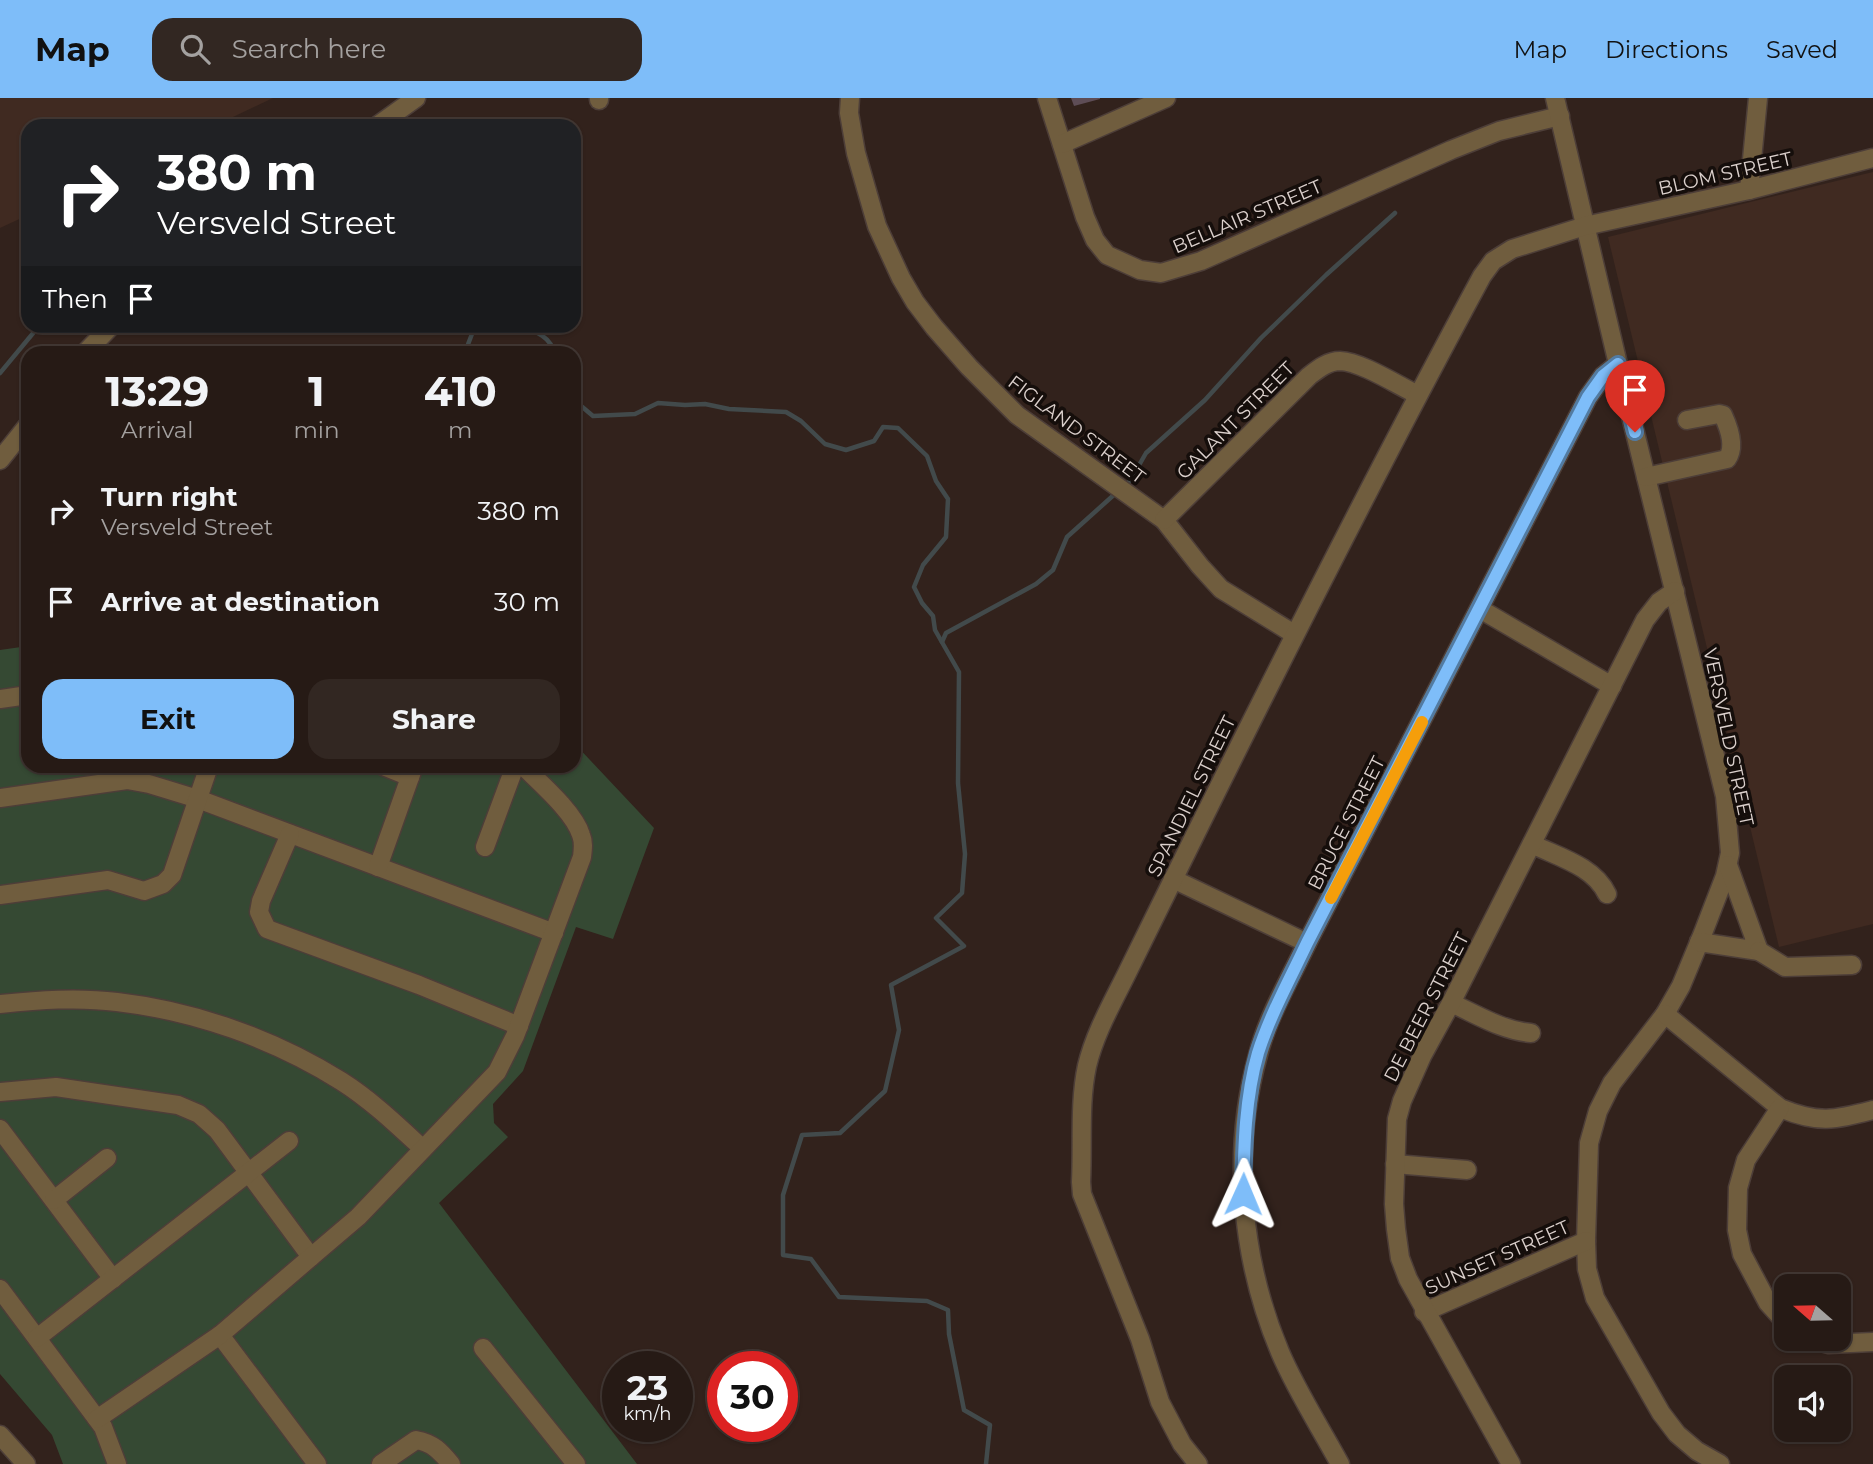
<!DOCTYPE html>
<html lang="en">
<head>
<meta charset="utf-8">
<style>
	body { margin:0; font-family:Montserrat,sans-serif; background:#322722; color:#f1f3f6; height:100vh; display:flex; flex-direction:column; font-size:26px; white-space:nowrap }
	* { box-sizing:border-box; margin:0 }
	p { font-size:23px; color:#a4a1a0 }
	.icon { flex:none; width:38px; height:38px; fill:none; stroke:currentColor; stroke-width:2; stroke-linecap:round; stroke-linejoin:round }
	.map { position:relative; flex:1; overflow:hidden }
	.side { position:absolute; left:21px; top:248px; width:560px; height:427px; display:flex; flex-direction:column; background:#261a15; border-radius:21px; box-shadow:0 2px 5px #0004,0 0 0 2px #423834 }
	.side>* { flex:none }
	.hud { position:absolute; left:21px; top:21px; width:560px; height:214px; border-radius:21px; box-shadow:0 2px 5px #0004,0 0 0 2px #423834; background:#202124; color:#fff; overflow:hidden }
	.needle { width:46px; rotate:290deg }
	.buttons { position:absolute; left:1774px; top:1176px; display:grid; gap:14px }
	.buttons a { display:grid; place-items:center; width:77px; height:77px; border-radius:14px; background:#261a15; box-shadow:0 2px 5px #0004,0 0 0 2px #423834; font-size:35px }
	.speed { position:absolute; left:602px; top:1253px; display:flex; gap:14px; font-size:35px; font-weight:700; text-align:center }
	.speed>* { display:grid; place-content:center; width:91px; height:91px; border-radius:50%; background:#261a15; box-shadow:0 2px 5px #0004,0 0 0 2px #423834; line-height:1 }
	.speed small { font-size:18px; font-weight:400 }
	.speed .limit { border:10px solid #d22; background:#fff; color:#111 }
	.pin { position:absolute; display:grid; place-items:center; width:60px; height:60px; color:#fff; margin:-72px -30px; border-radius:50% 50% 50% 0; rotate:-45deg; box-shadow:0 0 7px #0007 }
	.pin .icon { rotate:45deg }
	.me { position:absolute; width:77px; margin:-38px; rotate:1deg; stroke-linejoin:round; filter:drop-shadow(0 0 5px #0008) }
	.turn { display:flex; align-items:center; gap:24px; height:147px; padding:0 21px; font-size:32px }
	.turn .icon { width:91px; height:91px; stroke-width:2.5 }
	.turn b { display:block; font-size:49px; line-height:60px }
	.then { display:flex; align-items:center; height:66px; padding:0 21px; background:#0003; gap:14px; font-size:26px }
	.eta { display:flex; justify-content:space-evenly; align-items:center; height:119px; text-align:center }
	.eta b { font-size:42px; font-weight:700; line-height:49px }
	.action { display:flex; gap:14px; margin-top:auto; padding:14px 21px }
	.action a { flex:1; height:80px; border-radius:21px; background:#7ebdf9; color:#111; font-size:28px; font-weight:700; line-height:80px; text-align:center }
	.action a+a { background:#322722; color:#f1f3f6 }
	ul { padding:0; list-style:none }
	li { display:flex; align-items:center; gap:21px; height:91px; padding:0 21px }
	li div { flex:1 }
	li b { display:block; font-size:26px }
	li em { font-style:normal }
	header { display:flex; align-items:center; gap:42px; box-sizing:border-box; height:98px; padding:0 35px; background:#7ebdf9; color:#111 }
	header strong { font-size:33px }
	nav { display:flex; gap:38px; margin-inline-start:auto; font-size:24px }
	.search { width:490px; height:63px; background:#322722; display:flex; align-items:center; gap:18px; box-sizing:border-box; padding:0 24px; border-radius:21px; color:#a4a1a0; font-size:26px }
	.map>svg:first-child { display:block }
	.built { fill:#402a21 }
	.green { fill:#354933 }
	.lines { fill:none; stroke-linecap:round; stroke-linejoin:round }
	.stream { stroke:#424a4b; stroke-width:4.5 }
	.building { fill:#5e4d56 }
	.minor-casing { stroke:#4d3e38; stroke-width:21 }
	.minor { stroke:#705d3e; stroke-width:18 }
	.route-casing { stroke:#527ba2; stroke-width:18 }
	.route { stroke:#7ebdf9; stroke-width:12 }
	.slow { stroke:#f59e0b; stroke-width:12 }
	.labels { text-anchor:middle; stroke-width:7; stroke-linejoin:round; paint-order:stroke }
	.street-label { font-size:19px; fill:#dbd0cc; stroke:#150e0b }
</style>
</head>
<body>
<header>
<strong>Map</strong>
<div class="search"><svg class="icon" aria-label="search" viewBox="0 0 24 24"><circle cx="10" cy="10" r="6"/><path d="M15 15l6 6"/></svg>Search here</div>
<nav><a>Map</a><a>Directions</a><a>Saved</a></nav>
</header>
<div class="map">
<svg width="1873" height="1366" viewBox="0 0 1873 1366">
	<rect width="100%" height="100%" fill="#32221c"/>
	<g class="built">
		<polygon points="0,0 273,0 214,28 28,28 28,117 0,130"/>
		<polygon points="1873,74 1873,826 1779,849 1608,139"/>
	</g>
	<polygon class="green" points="28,548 28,668 574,668 574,645 654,730 613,841 576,829 523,973 493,1006 494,1025 508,1039 439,1105 637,1366 63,1366 52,1337 0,1276 0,552"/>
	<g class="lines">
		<g class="stream">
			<path d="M521 228C535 233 552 239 554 256"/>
			<polyline points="376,256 387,256"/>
			<polyline points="439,256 447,256"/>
			<polyline points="461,256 467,249 475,228"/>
			<polyline points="0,275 39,228"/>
			<polyline points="574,302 593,318 635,316 658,305 685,307 705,306 729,311 786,314 801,323 825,346 846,352 874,343 883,329 898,330 927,358 936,383 948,401 946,439 923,467 914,489 922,505 933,518 935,532 959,574 958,685 965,756 962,795 936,820 964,848 891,887 899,932 885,993 840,1035 802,1037 783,1097 783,1157 811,1161 839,1199 927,1203 948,1212 949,1236 964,1312 990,1327 986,1366"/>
			<polyline points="1123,389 1130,383 1146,355 1205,302 1261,240 1326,177 1395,115"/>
			<polyline points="942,544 946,535 1036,486 1053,472 1067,439 1116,395"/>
		</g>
	</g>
	<polygon class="building" points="1071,0 1100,0 1100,1 1074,8"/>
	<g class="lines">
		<g class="minor-casing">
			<g id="minor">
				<polyline points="850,0 849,15 856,55 877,128 901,180 915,204 934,229 969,269 1017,317 1164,422 1200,468 1221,491 1294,536"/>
				<polyline points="1047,0 1085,119 1095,142 1107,157 1140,172 1161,175 1201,163 1451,52 1499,33 1560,18"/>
				<polyline points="1555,0 1618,266 1725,698 1730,755 1725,778 1703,835 1681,888 1665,916 1612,985 1598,1013 1589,1045 1586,1143 1587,1171 1595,1200 1661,1315 1677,1336 1697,1353 1720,1366"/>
				<polyline points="599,2 599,0"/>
				<polyline points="377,28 416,0"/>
				<polyline points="1062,46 1166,0"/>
				<polyline points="1749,92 1758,0"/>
				<polyline points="84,256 111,228"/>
				<polyline points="0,362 28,327"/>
				<path d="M1646 379 1727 361C1736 349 1729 330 1723 317L1719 316 1687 322"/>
				<path d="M1164 422 1309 278C1318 271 1328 263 1340 263 1362 264 1397 287 1418 297"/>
				<polyline points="1480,511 1612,588"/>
				<polyline points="0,601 28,597"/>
				<polyline points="383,668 410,679"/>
				<polyline points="0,700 127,682 149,686 198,701 554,835"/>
				<polyline points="290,736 261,803 259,814 267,831 419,887 519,928"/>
				<path d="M1532 746C1558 759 1594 768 1607 796"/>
				<polyline points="485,749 515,668"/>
				<polyline points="378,769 414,668"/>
				<polyline points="1173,781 1307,845"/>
				<polyline points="0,797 108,782 144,793 163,786 172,777 209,668"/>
				<polyline points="1699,844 1759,853 1728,767"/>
				<polyline points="1759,853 1785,869 1852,867"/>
				<path d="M1451 905C1476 916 1503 933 1531 935"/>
				<path d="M0 906C39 902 78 899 117 904 195 913 274 941 341 983 371 1002 397 1027 423 1051"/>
				<path d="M1665 916 1780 1010C1819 1026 1834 1022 1873 1012"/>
				<polyline points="0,994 56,989 178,1007 199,1016 217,1032 311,1159"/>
				<polyline points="1780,1010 1746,1062 1738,1090 1737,1132 1742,1156 1768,1205 1787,1226"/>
				<polyline points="0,1031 113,1181"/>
				<polyline points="1395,1066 1467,1072"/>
				<polyline points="54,1102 107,1060"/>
				<polyline points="0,1191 103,1329 117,1366"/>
				<polyline points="1424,1214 1586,1143"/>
				<polyline points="220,1237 317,1366"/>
				<polyline points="37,1240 289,1043"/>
				<polyline points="1810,1241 1829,1246 1873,1244"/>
				<polyline points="483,1250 576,1366"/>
				<path d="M97 1321 220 1237 311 1159 358 1119 497 974 515 938 582 759C583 751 584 744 581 737 574 714 540 685 523 668"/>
				<polyline points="0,1337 26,1366"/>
				<path d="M381 1366 416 1342C433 1345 440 1353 451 1366"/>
				<path d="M1198 1366 1182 1346 1160 1304 1140 1241 1082 1096 1081 1084C1083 1046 1079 1005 1087 968 1095 934 1114 902 1129 871 1152 825 1174 779 1197 733 1289 547 1383 361 1482 178L1493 163 1512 151 1585 128 1749 92 1873 60"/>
				<path d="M1340 1366C1320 1329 1296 1292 1280 1254 1241 1161 1231 1054 1258 957 1268 918 1290 881 1307 845L1588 299 1603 278 1618 266"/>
				<polyline points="1511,1366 1408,1181 1400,1160 1396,1131 1394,1106 1397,1021 1402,1003 1422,958 1451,905 1645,522 1659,504 1675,493"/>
			</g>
		</g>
		<use href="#minor" class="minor"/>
	</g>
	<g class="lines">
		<g class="route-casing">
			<path id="route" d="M1243 1096C1244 1049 1245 1000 1258 955 1270 917 1290 881 1307 845L1588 299 1603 278 1618 266 1635 334"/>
		</g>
		<use href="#route" class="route"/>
		<polyline class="slow" points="1331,800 1422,624"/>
	</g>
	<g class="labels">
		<g class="street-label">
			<text transform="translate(1725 75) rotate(-13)" y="7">BLOM STREET</text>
			<text transform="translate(1247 118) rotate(-23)" y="7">BELLAIR STREET</text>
			<text transform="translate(1235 322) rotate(-45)" y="7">GALANT STREET</text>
			<text transform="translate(1077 331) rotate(37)" y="7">FIGLAND STREET</text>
			<text transform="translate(1729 639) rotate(78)" y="7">VERSVELD STREET</text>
			<text transform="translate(1191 698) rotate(-64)" y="7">SPANDIEL STREET</text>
			<text transform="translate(1346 725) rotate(-63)" y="7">BRUCE STREET</text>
			<text transform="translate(1426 909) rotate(-63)" y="7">DE BEER STREET</text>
			<text transform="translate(1497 1159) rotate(-24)" y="7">SUNSET STREET</text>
		</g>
	</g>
</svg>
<div class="buttons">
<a><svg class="needle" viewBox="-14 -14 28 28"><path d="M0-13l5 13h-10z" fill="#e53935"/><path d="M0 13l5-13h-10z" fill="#a4a1a0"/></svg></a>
<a><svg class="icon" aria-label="sound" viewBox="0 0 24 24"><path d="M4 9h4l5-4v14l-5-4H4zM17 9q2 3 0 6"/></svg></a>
</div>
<div class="speed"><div>23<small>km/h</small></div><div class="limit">30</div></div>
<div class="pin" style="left:1635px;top:334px;background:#d93025"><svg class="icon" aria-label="arrive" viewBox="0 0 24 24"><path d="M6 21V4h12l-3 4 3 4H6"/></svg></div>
<svg class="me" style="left:1243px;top:1096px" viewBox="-20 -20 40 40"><path d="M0-17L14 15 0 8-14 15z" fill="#7ebdf9" stroke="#fff" stroke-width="4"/></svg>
<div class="hud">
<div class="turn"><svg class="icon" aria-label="right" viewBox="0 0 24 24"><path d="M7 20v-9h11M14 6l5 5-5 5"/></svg><div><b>380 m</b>Versveld Street</div></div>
<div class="then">Then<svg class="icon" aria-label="arrive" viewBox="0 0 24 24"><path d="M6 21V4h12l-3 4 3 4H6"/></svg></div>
</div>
<section class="side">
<div class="eta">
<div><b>13:29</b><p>Arrival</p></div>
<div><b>1</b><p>min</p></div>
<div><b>410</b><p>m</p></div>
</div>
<ul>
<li><svg class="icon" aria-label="right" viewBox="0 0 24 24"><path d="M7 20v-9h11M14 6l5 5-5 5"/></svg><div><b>Turn right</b><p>Versveld Street</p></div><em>380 m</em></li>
<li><svg class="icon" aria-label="arrive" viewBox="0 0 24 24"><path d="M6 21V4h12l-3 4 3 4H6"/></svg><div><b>Arrive at destination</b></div><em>30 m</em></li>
</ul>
<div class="action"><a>Exit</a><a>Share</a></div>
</section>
</div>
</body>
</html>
